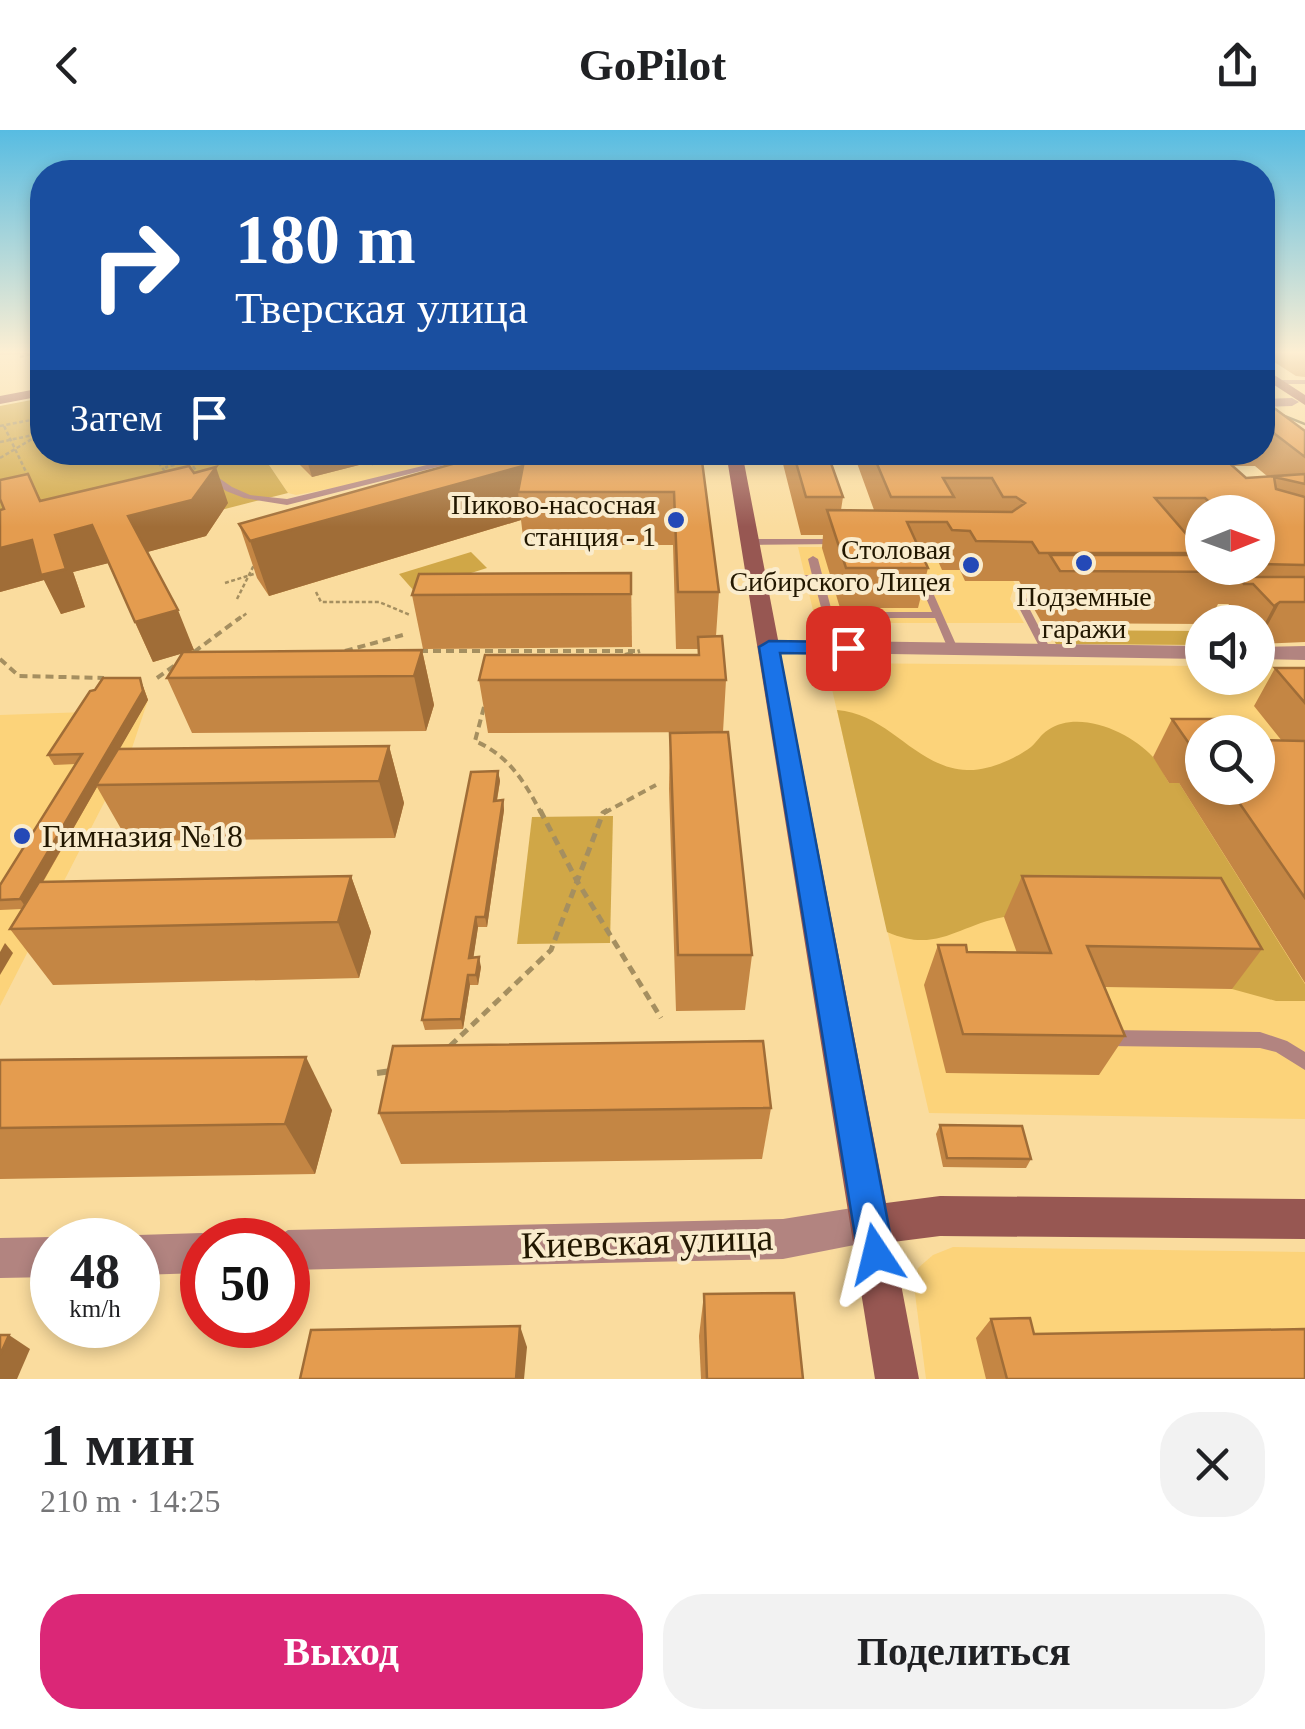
<!DOCTYPE html>
<html lang="ru">
<head>
<meta charset="utf-8">
<style>
	body { margin:0; font-family:Georgia,serif; background:#f2f2f2; color:#202124; height:100vh; display:flex; flex-direction:column; font-size:38px; white-space:nowrap }
	* { box-sizing:border-box; margin:0 }
	p { font-size:32px; color:#757577 }
	.icon { flex:none; width:55px; height:55px; fill:none; stroke:currentColor; stroke-width:2; stroke-linecap:round; stroke-linejoin:round }
	.map { position:relative; height:1249px; overflow:hidden }
	.sheet { display:flex; flex-direction:column; background:#fff; flex:1 }
	.sheet>* { flex:none }
	.top-card { position:absolute; left:30px; top:30px; width:1245px; height:305px; border-radius:40px; box-shadow:0 5px 15px #0003; background:#1a4fa0; color:#fff; overflow:hidden }
	.needle { width:65px; rotate:89deg }
	.buttons { position:absolute; left:1185px; top:365px; display:grid; gap:20px }
	.buttons a { display:grid; place-items:center; width:90px; height:90px; border-radius:50%; background:#fff; box-shadow:0 5px 15px #0003; font-size:50px }
	.speed { position:absolute; left:30px; top:1088px; display:flex; gap:20px; font-size:50px; font-weight:700; text-align:center }
	.speed>* { display:grid; place-content:center; width:130px; height:130px; border-radius:50%; background:#fff; box-shadow:0 5px 15px #0003; line-height:1 }
	.speed small { font-size:25px; font-weight:400 }
	.speed .limit { border:15px solid #d22; background:#fff; color:#111 }
	.pin { position:absolute; display:grid; place-items:center; width:85px; height:85px; color:#fff; margin:-42px; border-radius:20px; box-shadow:0 5px 15px #0006 }
	.me { position:absolute; width:110px; margin:-55px; rotate:350deg; stroke-linejoin:round; filter:drop-shadow(0 0 8px #0008) }
	.turn { display:flex; align-items:center; gap:35px; height:210px; padding:0 40px; font-size:45px }
	.turn .icon { width:130px; height:130px; stroke-width:2.5 }
	.turn b { display:block; font-size:70px; line-height:85px }
	.then { display:flex; align-items:center; height:95px; padding:0 40px; background:#0003; gap:20px; font-size:38px }
	.round { display:grid; place-items:center; flex:none; width:105px; height:105px; border-radius:40px; background:#f2f2f2 }
	.headline { display:flex; align-items:center; justify-content:space-between; height:170px; padding:0 40px }
	h1 { font-size:60px; font-weight:800; line-height:75px }
	.action { display:flex; gap:20px; margin-top:auto; padding:20px 40px }
	.action a { flex:1; height:115px; border-radius:40px; background:#db2777; color:#fff; font-size:40px; font-weight:800; line-height:115px; text-align:center }
	.action a+a { background:#f2f2f2; color:#202124 }
	header { display:flex; justify-content:space-between; align-items:center; height:130px; padding:0 40px; background:#fff; font-size:45px; font-weight:800 }
	.map>svg:first-child { display:block }
	.built { fill:#fcd37a; fill-rule:evenodd }
	.green { fill:#d0a747 }
	.lines { fill:none; stroke-linecap:round; stroke-linejoin:round }
	.path-far3 { stroke:#a58f60; stroke-width:2.5; stroke-dasharray:4 2.5; stroke-linecap:butt }
	.path-far2 { stroke:#a58f60; stroke-width:4; stroke-dasharray:8 5; stroke-linecap:butt }
	.path-far1 { stroke:#a58f60; stroke-width:5; stroke-dasharray:9 6; stroke-linecap:butt }
	.path { stroke:#a58f60; stroke-width:6; stroke-dasharray:11 8; stroke-linecap:butt }
	.lane { fill:#b28480; fill-rule:evenodd }
	.street { fill:#b28480; fill-rule:evenodd }
	.secondary { fill:#975752; fill-rule:evenodd }
	.tram { stroke:#8f7a50; stroke-width:2.5 }
	.wall { fill:#c48644; fill-rule:evenodd }
	.shaded-wall { fill:#a06d37 }
	.building { fill:#e49c4f; stroke:#a06d37; stroke-width:2.5 }
	.route { fill:#1a73e8; stroke:#114b97; stroke-width:2.5 }
	.poi-dot { fill:#2449b7; stroke:#faeccd; stroke-width:4 }
	.labels { text-anchor:middle; stroke-width:8; stroke-linejoin:round; paint-order:stroke }
	.far-poi-label { font-size:28px; fill:#221700; stroke:#faeccd; text-anchor:end }
	.poi-label { font-size:32px; fill:#221700; stroke:#faeccd; text-anchor:start }
	.near-street-label { font-size:38px; fill:#221700; stroke:#faeccd }
</style>
</head>
<body>
<header><svg class="icon" aria-label="back" viewBox="0 0 24 24"><path d="M15 5l-7 7 7 7"/></svg>GoPilot<svg class="icon" aria-label="share" viewBox="0 0 24 24"><path d="M12 15V3M7 8l5-5 5 5M5 13v7h14v-7"/></svg></header>
<div class="map">
<svg width="1305" height="1249" viewBox="0 0 1305 1249">
	<rect width="100%" height="100%" fill="#fadc9e"/>
	<g class="built">
		<polygon points="261,323 475,323 386,348 296,365 288,363"/>
		<polygon points="798,417 994,417 1015,454 1010,469 1024,493 816,493"/>
		<path d="M826 533 1202 536V548H1258V537H1305V989L929 983ZM1202 602H1258V658H1202Z"/>
		<polygon points="108,558 144,558 148,570 132,618 0,876 0,585 87,582"/>
		<polygon points="953,1117 1305,1122 1305,1249 926,1249 914,1156 918,1138 933,1125"/>
	</g>
	<g class="green">
		<polygon points="42,268 42,322 261,323 288,363 217,381 0,422 0,276"/>
		<polygon points="471,422 487,438 414,461 399,444"/>
		<polygon points="1048,500 1202,501 1202,515 1056,514"/>
		<path d="M837 580C890 584 915 638 967 640 988 641 1015 629 1031 617 1037 612 1041 604 1048 600 1079 579 1130 602 1153 627 1159 634 1164 645 1169 653H1179L1305 854V871H1276L1232 859 1194 789 1004 787C958 795 937 824 887 802Z"/>
		<polygon points="613,686 610,813 517,814 532,687"/>
	</g>
	<g class="lines">
		<g class="path-far3">
			<polyline points="20,227 37,222"/>
			<polyline points="0,296 42,288"/>
			<polyline points="4,296 28,346"/>
			<polyline points="0,312 38,304"/>
			<polyline points="151,322 166,343"/>
			<polyline points="274,326 290,322"/>
			<polyline points="0,328 42,303"/>
			<polygon points="189,331 198,343 175,349 166,337"/>
			<polyline points="372,334 415,322"/>
			<polyline points="209,335 215,322"/>
			<polyline points="225,453 257,443"/>
			<polyline points="316,462 321,472 379,472 410,485"/>
			<polyline points="237,469 255,433"/>
			<polyline points="238,490 247,483"/>
		</g>
		<g class="path-far2">
			<polyline points="345,521 403,505"/>
			<polyline points="420,521 635,521"/>
			<polyline points="194,522 241,487"/>
			<polyline points="625,525 640,521"/>
			<polyline points="0,529 19,546 104,548"/>
			<polyline points="157,548 178,533"/>
			<path d="M484 577 475 611C508 625 525 652 541 683"/>
			<polyline points="604,683 656,655"/>
		</g>
		<g class="path-far1">
			<polyline points="540,680 577,751 661,888"/>
			<polyline points="450,916 551,820 603,683 608,680"/>
		</g>
		<polyline class="path" points="377,943 392,941"/>
		<g class="lane">
			<polygon points="1305,250 1305,254 1278,254 1275,252 1278,250"/>
			<polygon points="480,322 496,322 287,375 244,368 226,361 209,348 216,346 232,357 250,365 287,369"/>
			<polygon points="837,409 842,412 840,414 750,415 745,412 750,409"/>
			<polygon points="813,426 818,429 832,482 932,482 914,440 916,438 922,438 958,519 953,522 949,521 935,488 828,488 823,485 814,451 756,451 751,448 756,445 812,445 808,429"/>
			<polygon points="1053,466 1057,467 1057,471 1027,474 1051,520 1046,523 1041,520 1016,472 1021,469"/>
			<polygon points="1200,472 1204,473 1221,492 1211,492 1195,475"/>
			<polygon points="1108,900 1260,902 1287,911 1305,922 1305,940 1276,922 1260,918 1108,916 1102,913 1100,908 1102,903"/>
		</g>
		<g class="street">
			<polygon points="1262,269 1292,268 1299,272 1292,276 1262,277"/>
			<polygon points="769,510 1202,516 1202,529 761,522 758,517 761,512"/>
			<polygon points="1305,516 1305,530 1258,529 1258,517"/>
			<polygon points="871,1075 885,1081 891,1095 885,1109 783,1129 288,1140 288,1110 272,1110 288,1100 783,1089"/>
			<polygon points="202,1103 217,1110 202,1110 202,1143 138,1145 138,1110 125,1110 138,1105"/>
			<polygon points="52,1107 60,1110 52,1110 52,1147 0,1148 0,1108"/>
		</g>
		<g class="secondary">
			<polygon points="1262,237 1305,265 1305,275 1262,247"/>
			<polygon points="42,258 42,266 0,274 0,266"/>
			<polygon points="726,322 742,322 886,1073 940,1066 1305,1069 1305,1109 940,1106 893,1112 919,1249 875,1249"/>
		</g>
		<polyline class="tram" points="1262,277 1305,294"/>
	</g>
	<g class="wall">
		<polygon points="0,222 42,222 42,241 35,224 0,225"/>
		<polygon points="1262,222 1305,222 1305,247 1296,246 1262,224"/>
		<path d="M1262 243 1273 250 1264 270 1305 301V512L1258 514V492H1223L1222 488 1229 474H1218L1209 492H1202V494L1042 493 1033 477 1038 463H1026L1019 451H965L960 440H942L938 431H924L928 438 918 478H840L822 418 823 405H801L782 330H777L775 322H827L843 367 841 380H874L853 322H1262ZM1232 336H1255L1267 346 1246 348ZM1202 382H1258V438H1202Z"/>
		<polygon points="294,322 410,322 312,347 297,332"/>
		<polygon points="460,322 671,322 671,332 719,462 716,506 726,550 723,602 488,603 479,550 698,525 698,519 676,519 673,415 524,415 521,390 269,466 257,448 239,394 462,333"/>
		<polygon points="194,343 228,373 206,406 147,422 194,520 185,522 422,520 434,575 426,601 192,603 167,548 183,523 153,532 108,433 73,442 85,477 61,484 44,450 0,462 0,380 4,379 28,344 41,370"/>
		<polygon points="631,443 632,517 423,519 412,465"/>
		<polygon points="1275,538 1305,538 1305,853 1179,653 1169,653 1153,627 1172,589 1202,602 1202,658 1258,658 1258,610 1282,611 1254,576"/>
		<polygon points="140,548 148,570 119,619 389,616 404,673 395,708 128,711 97,657 43,752 351,746 371,802 359,848 53,855 10,799 22,779 0,780 0,755 76,634 54,635 48,625 95,560"/>
		<polygon points="670,603 752,825 745,880 676,881 669,659"/>
		<polygon points="498,641 500,651 497,671 503,670 504,680 487,797 478,797 473,828 481,837 478,855 470,855 463,899 425,900 422,890"/>
		<polygon points="1022,746 1262,819 1232,859 1105,857 1125,906 1099,945 946,943 924,855 938,815 967,822 1017,823 1004,787"/>
		<polygon points="0,930 332,980 315,1044 0,1049"/>
		<polygon points="771,978 762,1029 401,1034 379,983"/>
		<polygon points="940,995 1031,1029 1026,1038 943,1037 936,1004"/>
		<polygon points="704,1164 803,1249 701,1249 699,1206"/>
		<polygon points="991,1189 1034,1204 1305,1249 986,1249 976,1208"/>
	</g>
	<g class="shaded-wall">
		<polygon points="34,222 42,222 42,241"/>
		<polygon points="310,322 410,322 312,347 305,324"/>
		<polygon points="622,322 671,322 671,359 589,332"/>
		<polygon points="523,336 518,362 521,390 269,466 250,411"/>
		<polygon points="216,337 228,373 206,406 144,423 128,386"/>
		<polygon points="28,344 45,379 92,395 109,433 73,442 85,477 61,484 44,450 0,462 0,418 32,410 40,371"/>
		<polygon points="1280,472 1258,513 1258,506 1274,476"/>
		<polygon points="178,480 194,520 153,532 135,492"/>
		<polygon points="422,520 434,575 426,601 414,546"/>
		<polygon points="140,548 148,570 99,655 96,655 97,657 27,779 20,769"/>
		<polygon points="389,616 404,673 395,708 379,651"/>
		<polygon points="498,641 500,651 495,680 494,671"/>
		<polygon points="503,670 504,680 487,797 485,787"/>
		<polygon points="351,746 371,802 359,848 338,792"/>
		<polygon points="476,787 478,797 472,837 469,828"/>
		<polygon points="5,813 13,823 0,845 0,822"/>
		<polygon points="479,827 481,837 478,855 476,845"/>
		<polygon points="468,845 470,855 463,899 461,889"/>
		<polygon points="306,927 332,980 315,1044 285,994"/>
		<polygon points="520,1196 527,1217 524,1249 516,1249"/>
		<polygon points="9,1205 30,1219 17,1249 0,1249 0,1225"/>
	</g>
	<g class="building">
		<polygon points="1262,243 1273,250 1262,250"/>
		<polygon points="1262,269 1305,301 1305,327 1271,301 1262,301"/>
		<polygon points="495,322 622,322 589,332 702,331 719,462 678,462 674,362 518,362 523,336 250,411 239,394"/>
		<polygon points="793,322 827,322 843,367 806,367"/>
		<polygon points="872,322 1217,322 1246,348 1305,344 1305,354 1274,347 1276,359 1305,367 1305,435 1258,434 1258,382 1220,382 1205,368 1155,368 1194,413 1202,413 1202,423 1039,423 1032,412 976,411 970,401 952,400 947,392 907,392 928,438 846,438 827,380 1012,382 1025,373 1016,367 1003,367 992,348 943,348 954,367 891,367"/>
		<polygon points="189,336 194,343 216,337 192,370 128,386 178,480 135,492 92,395 55,405 66,439 41,445 32,410 0,418 0,380 4,379 0,369 0,350 28,344 40,371"/>
		<polygon points="1050,425 1202,425 1202,438 1229,438 1234,442 1060,441"/>
		<polygon points="631,443 631,464 412,465 419,444"/>
		<polygon points="1243,447 1305,447 1305,472 1280,472 1274,476 1253,454 1244,454"/>
		<polygon points="722,506 726,550 479,550 485,525 699,525 698,507"/>
		<polygon points="422,520 414,546 167,548 183,522"/>
		<polygon points="1275,538 1305,538 1305,573"/>
		<polygon points="103,548 140,548 143,561 20,769 0,770 0,755 82,624 48,625 90,561 95,560"/>
		<polygon points="1172,589 1242,589 1252,602 1202,602 1202,618 1200,615 1190,615"/>
		<polygon points="728,602 752,825 678,825 670,603"/>
		<polygon points="1258,610 1305,611 1305,768 1229,658 1258,658"/>
		<polygon points="389,616 379,651 96,655 118,619"/>
		<polygon points="498,641 494,671 503,670 485,787 476,787 469,828 479,827 476,845 468,845 461,889 422,890 471,642"/>
		<polygon points="351,746 338,792 10,799 39,752"/>
		<polygon points="1022,746 1221,748 1262,819 1087,816 1125,906 963,904 938,815 966,815 967,822 1051,823"/>
		<polygon points="763,911 771,978 379,983 393,916"/>
		<polygon points="306,927 285,994 0,998 0,930"/>
		<polygon points="940,995 1022,996 1031,1029 947,1028"/>
		<polygon points="794,1163 803,1249 707,1249 704,1164"/>
		<polygon points="1030,1188 1034,1204 1305,1199 1305,1249 1007,1249 991,1189"/>
		<polygon points="520,1196 516,1249 300,1249 311,1200"/>
		<polygon points="0,1205 9,1205 0,1225"/>
	</g>
	<linearGradient id="sky" x2="0" y2="1"><stop stop-color="#57bce2"/><stop offset="0.56" stop-color="#fdefd3"/><stop offset="1" stop-color="#fdefd3" stop-opacity="0"/></linearGradient>
	<rect width="1305" height="397" fill="url(#sky)"/>
	<polygon class="route" points="769,511 848,512 858,518 848,524 780,523 894,1124 889,1138 876,1143 863,1138 858,1124 759,517"/>
	<g class="poi-dot">
		<circle cx="676" cy="390" r="10"/>
		<circle cx="1084" cy="433" r="10"/>
		<circle cx="971" cy="435" r="10"/>
		<circle cx="22" cy="706" r="10"/>
	</g>
	<g class="labels">
		<g class="far-poi-label">
			<text x="656" y="384">Пиково-насосная<tspan x="656" dy="32">станция - 1</tspan></text>
			<text x="951" y="429">Столовая<tspan x="951" dy="32">Сибирского Лицея</tspan></text>
			<text x="1084" y="476" text-anchor="middle">Подземные<tspan x="1084" dy="32">гаражи</tspan></text>
		</g>
		<g class="poi-label">
			<text x="42" y="717">Гимназия №18</text>
		</g>
		<g class="near-street-label">
			<text transform="translate(647 1111) rotate(-2)" y="13">Киевская улица</text>
		</g>
	</g>
</svg>
<div class="buttons">
<a><svg class="needle" viewBox="-14 -14 28 28"><path d="M0-13l5 13h-10z" fill="#e53935"/><path d="M0 13l5-13h-10z" fill="#757577"/></svg></a>
<a><svg class="icon" aria-label="sound" viewBox="0 0 24 24"><path d="M4 9h4l5-4v14l-5-4H4zM17 9q2 3 0 6"/></svg></a>
<a><svg class="icon" aria-label="search" viewBox="0 0 24 24"><circle cx="10" cy="10" r="6"/><path d="M15 15l6 6"/></svg></a>
</div>
<div class="speed"><div>48<small>km/h</small></div><div class="limit">50</div></div>
<div class="pin" style="left:848px;top:518px;background:#d93025"><svg class="icon" aria-label="arrive" viewBox="0 0 24 24"><path d="M6 21V4h12l-3 4 3 4H6"/></svg></div>
<svg class="me" style="left:876px;top:1124px" viewBox="-20 -20 40 40"><path d="M0-17L14 15 0 8-14 15z" fill="#1a73e8" stroke="#fff" stroke-width="4"/></svg>
<div class="top-card">
<div class="turn"><svg class="icon" aria-label="right" viewBox="0 0 24 24"><path d="M7 20v-9h11M14 6l5 5-5 5"/></svg><div><b>180 m</b>Тверская улица</div></div>
<div class="then">Затем<svg class="icon" aria-label="arrive" viewBox="0 0 24 24"><path d="M6 21V4h12l-3 4 3 4H6"/></svg></div>
</div>
</div>
<section class="sheet">
<div class="headline"><div><h1>1 мин</h1><p>210 m · 14:25</p></div><a class="round"><svg class="icon" aria-label="close" viewBox="0 0 24 24"><path d="M6 6l12 12M18 6L6 18"/></svg></a></div>
<div class="action"><a>Выход</a><a>Поделиться</a></div>
</section>
</body>
</html>
